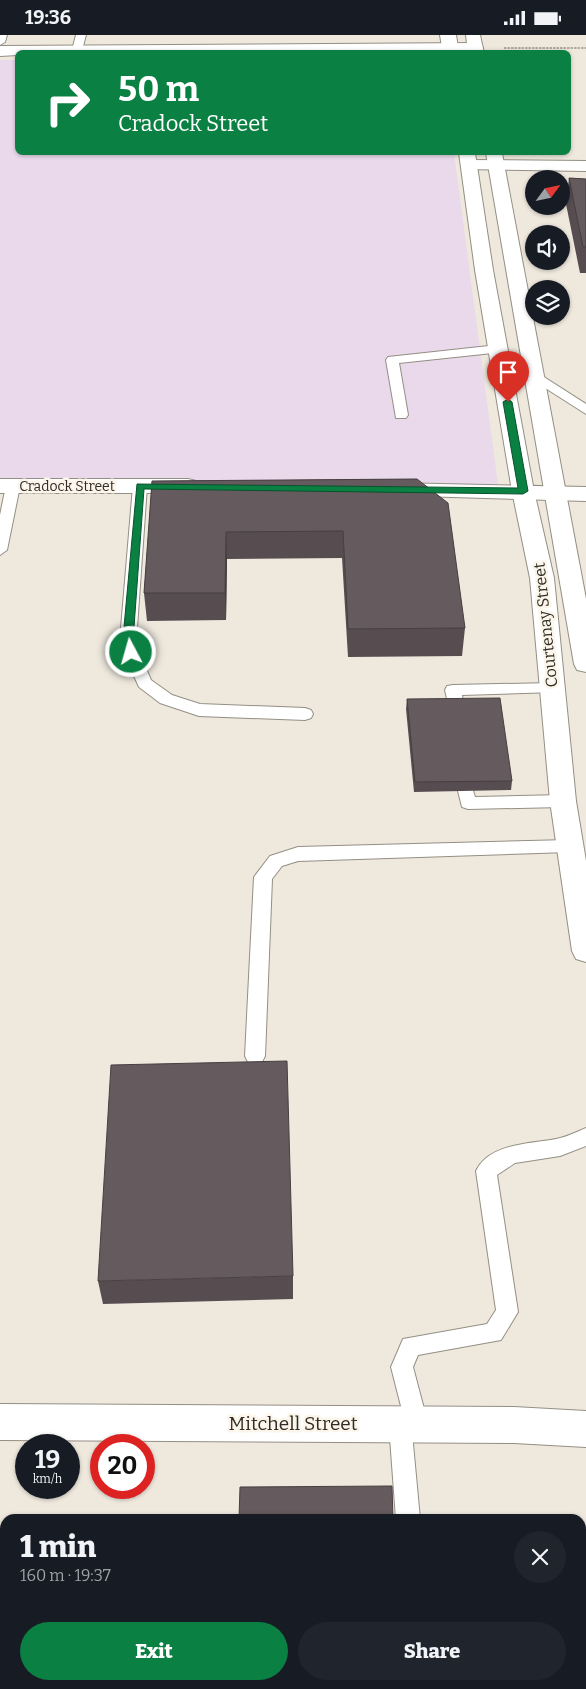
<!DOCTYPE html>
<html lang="en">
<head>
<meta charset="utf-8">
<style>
	body { margin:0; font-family:Bitter,serif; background:#20242c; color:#f1f3f6; height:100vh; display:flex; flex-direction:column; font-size:19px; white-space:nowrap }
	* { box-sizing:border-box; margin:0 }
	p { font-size:16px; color:#9ea1a6 }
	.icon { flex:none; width:28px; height:28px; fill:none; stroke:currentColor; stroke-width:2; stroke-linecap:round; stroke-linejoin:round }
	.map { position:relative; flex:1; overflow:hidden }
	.panel { position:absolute; left:0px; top:1479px; width:586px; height:176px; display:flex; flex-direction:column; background:#171b24; border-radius:15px 15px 0 0; box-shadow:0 1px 4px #0004 }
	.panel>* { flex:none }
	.banner { position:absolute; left:15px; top:15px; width:556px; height:105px; border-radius:8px; box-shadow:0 1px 4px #0004; background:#0b8043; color:#fff; overflow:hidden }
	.needle { width:32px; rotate:57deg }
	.fabs { position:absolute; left:525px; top:135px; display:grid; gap:10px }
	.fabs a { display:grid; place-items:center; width:45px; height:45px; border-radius:50%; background:#171b24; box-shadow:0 1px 4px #0004; font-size:25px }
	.speed { position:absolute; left:15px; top:1399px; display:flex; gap:10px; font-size:25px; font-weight:700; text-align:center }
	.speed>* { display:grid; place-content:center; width:65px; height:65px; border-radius:50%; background:#171b24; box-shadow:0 1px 4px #0004; line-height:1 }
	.speed small { font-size:12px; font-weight:400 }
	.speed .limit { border:8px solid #d22; background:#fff; color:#111 }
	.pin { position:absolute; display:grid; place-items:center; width:42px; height:42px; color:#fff; margin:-51px -21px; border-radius:50% 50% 50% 0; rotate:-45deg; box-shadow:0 0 5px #0007 }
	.pin .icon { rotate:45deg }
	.me { position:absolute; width:55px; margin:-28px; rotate:354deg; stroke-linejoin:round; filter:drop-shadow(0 0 4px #0008) }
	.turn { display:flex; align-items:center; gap:18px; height:105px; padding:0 20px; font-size:22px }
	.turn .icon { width:65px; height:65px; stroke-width:2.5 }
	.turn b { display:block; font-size:35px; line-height:42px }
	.round { display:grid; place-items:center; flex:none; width:52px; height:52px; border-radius:26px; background:#20242c }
	.head { display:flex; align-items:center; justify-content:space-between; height:85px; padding:0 20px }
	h1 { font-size:30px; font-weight:800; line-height:38px }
	.action { display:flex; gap:10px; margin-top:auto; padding:10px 20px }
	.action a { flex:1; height:58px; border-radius:30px; background:#0b8043; color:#fff; font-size:20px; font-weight:800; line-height:58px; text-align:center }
	.action a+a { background:#20242c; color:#f1f3f6 }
	.status { display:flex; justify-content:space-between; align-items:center; height:35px; padding:0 25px; background:#171b24; direction:ltr }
	.status svg { height:14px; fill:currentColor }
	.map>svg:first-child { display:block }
	.education { fill:#e9d9eb }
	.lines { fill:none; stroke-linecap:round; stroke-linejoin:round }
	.service-casing { stroke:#948f84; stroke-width:2 }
	.minor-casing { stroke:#948f84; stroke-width:2 }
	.trunk-casing { stroke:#948f84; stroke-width:2 }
	.path { stroke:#b0aca3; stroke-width:2; stroke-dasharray:2.5 1; stroke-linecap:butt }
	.service { fill:#fff; fill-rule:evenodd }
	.minor { fill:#fff; fill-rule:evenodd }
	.trunk { fill:#fff; fill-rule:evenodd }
	.wall { fill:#574d51 }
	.shaded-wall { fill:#473f42 }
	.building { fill:#655a5e; stroke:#473f42 }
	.route { fill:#0b8043; stroke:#07532c }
	.labels { text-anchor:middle; stroke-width:5; stroke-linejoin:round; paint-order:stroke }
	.far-street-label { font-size:14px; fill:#2f2d29; stroke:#fcf6ea }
	.street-label { font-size:16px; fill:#2f2d29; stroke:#fcf6ea }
	.near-street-label { font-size:19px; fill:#2f2d29; stroke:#fcf6ea }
</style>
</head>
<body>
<div class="status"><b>19:36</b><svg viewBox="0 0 49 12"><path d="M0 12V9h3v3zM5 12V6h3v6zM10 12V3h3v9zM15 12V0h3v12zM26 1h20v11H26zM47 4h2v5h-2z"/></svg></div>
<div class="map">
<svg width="586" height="1654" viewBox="0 0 586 1654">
	<rect width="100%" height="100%" fill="#eee8dd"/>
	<polygon class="education" points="0,25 17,25 18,118 454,118 498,450 0,447"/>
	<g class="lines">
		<g class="service-casing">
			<g id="service">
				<polygon points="0,0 7,0 5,7 0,10"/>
				<polygon points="76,0 86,0 82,15 79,18 72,15"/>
				<polygon points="498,310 504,314 502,317 399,328 408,380 406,383 396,383 386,325 388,322"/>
				<polygon points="533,335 586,369 586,379 528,342 527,339"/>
				<polygon points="13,447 20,451 7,515 0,520 0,480 6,451"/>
				<polygon points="140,447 147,451 137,593 139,617 151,645 172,660 200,669 305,673 311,675 313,679 311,683 305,685 199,681 160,668 139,652 123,617 121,593 133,451"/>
				<polygon points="551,648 557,649 559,653 557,657 462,660 464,673 462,677 450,677 445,655 447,651 453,650"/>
				<polygon points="466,750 472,752 475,762 563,760 569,762 571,766 569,770 563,772 468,774 462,772 458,756 460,752"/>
				<polygon points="569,805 575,806 578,811 575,816 569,817 298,826 282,831 272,844 265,1021 262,1027 255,1029 248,1027 245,1021 254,842 270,821 298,812"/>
				<path d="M586 1093V1111L560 1121 515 1128 497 1140 518 1277 501 1305 418 1320 413 1332 428 1389 425 1397 417 1400 412 1398 420 1484H396L389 1389 392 1381 403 1379 391 1332 403 1304 487 1289 496 1275 476 1136C489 1108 531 1109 556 1104 567 1102 576 1097 586 1093Z"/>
				<polygon points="549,1650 580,1650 582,1654 551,1654"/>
			</g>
		</g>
		<g class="minor-casing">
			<g id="minor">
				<polygon points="475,8 483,13 480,16 18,18 18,20 0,21 0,11"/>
				<polygon points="470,125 586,126 586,136 464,134 462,130 464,126"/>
				<polygon points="0,444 188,444 196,446 199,451 196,456 188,458 0,458"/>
				<polygon points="394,448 586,452 586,466 386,460 383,455 386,450"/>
				<polygon points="0,1369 514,1372 586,1376 586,1412 514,1408 0,1405"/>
			</g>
		</g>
		<g class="trunk-casing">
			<g id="trunk">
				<polygon points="440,0 456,0 459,18 443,18"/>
				<polygon points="466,0 480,0 484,18 468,18"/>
				<polygon points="459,118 475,118 493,235 534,456 554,543 576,766 586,826 586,927 576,924 572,916 550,766 530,543 512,456 475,235"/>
				<polygon points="486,118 502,118 586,564 586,637 577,635 574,629"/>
			</g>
		</g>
		<polyline class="path" points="504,13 586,13"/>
		<use href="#service" class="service"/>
		<use href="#minor" class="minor"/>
		<use href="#trunk" class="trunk"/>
	</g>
	<g class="wall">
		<polygon points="569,143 586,144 586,238 580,238 566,169"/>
		<polygon points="417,444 465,593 462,621 348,622 342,523 227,524 226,585 147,586 144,558 152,446"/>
		<polygon points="407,664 512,746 511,755 414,757 406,674"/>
		<polygon points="293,1241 293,1264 103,1269 98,1246"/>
	</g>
	<polygon class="shaded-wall" points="226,497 227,524 226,585 225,558"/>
	<g class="building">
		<polygon points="569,143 586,144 586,212 583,212"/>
		<polygon points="417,444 448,468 465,593 348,594 343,496 226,497 225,558 144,558 152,446"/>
		<polygon points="500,663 512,746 415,747 407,664"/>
		<polygon points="287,1026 293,1241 98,1246 111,1030"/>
		<polygon points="392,1451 393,1484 239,1484 240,1452"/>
		<rect x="238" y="1650" width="164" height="4"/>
	</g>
	<polygon class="route" points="508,364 512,367 528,456 523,459 144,454 134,592 136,617 135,620 128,620 124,592 137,449 518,453 503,367"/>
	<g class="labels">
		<g class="far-street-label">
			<text x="67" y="456">Cradock Street</text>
		</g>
		<g class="street-label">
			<text transform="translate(545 590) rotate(-96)" y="6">Courtenay Street</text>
		</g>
		<g class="near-street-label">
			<text x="293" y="1395">Mitchell Street</text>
		</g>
	</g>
</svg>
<div class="fabs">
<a><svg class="needle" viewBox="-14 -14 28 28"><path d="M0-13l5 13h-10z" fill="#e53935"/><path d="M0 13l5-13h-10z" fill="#9ea1a6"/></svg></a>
<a><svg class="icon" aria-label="sound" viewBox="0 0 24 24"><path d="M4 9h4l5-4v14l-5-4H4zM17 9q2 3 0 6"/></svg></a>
<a><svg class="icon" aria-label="layers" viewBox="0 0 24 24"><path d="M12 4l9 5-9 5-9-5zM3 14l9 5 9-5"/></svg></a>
</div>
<div class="speed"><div>19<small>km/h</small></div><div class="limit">20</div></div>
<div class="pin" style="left:508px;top:367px;background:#d93025"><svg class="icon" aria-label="arrive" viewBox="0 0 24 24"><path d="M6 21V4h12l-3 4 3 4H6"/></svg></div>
<svg class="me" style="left:131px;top:617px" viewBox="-20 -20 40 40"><circle r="17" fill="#0b8043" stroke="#fff" stroke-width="3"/><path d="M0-11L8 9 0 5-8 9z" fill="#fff"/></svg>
<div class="banner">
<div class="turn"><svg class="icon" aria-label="right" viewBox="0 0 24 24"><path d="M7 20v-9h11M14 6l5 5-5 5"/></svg><div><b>50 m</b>Cradock Street</div></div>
</div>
<section class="panel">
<div class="head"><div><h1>1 min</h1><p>160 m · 19:37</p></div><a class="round"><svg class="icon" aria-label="close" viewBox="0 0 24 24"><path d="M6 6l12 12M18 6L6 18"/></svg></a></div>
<div class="action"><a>Exit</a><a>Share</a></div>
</section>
</div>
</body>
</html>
